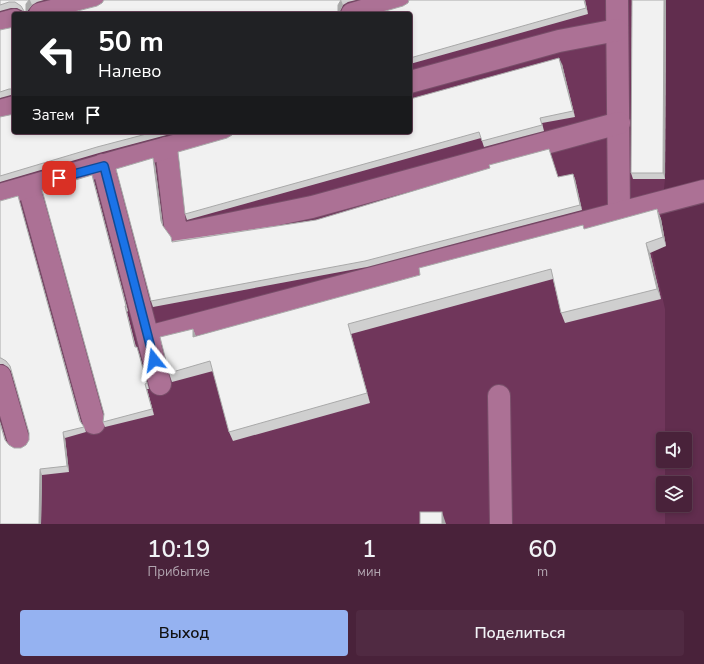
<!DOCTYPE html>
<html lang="ru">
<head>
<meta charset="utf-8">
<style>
	body { margin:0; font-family:"Nunito Sans",sans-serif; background:#502a42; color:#f1f3f6; height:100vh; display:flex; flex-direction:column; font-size:15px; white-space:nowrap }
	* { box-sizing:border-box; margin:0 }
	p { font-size:13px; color:#b1a4af }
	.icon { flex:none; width:22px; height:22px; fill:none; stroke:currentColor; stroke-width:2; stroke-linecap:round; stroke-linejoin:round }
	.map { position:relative; height:524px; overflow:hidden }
	.sheet { display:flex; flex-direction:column; background:#49223a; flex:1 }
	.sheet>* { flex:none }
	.top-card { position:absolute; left:12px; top:12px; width:400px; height:122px; border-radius:4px; box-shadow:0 2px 6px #0003,0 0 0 1px #613f54; background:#202124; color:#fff; overflow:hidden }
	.controls { position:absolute; left:656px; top:432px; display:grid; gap:8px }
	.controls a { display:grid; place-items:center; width:36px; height:36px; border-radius:4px; background:#49223a; box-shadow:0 2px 6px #0003,0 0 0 1px #613f54; font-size:20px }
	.pin { position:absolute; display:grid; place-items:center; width:34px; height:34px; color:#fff; margin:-17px; border-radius:8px; box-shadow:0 2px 6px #0006 }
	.me { position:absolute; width:44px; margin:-22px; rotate:345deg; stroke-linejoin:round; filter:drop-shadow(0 0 3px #0008) }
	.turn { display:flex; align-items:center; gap:14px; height:84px; padding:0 20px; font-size:18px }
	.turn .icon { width:52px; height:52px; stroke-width:2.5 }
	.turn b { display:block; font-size:28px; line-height:34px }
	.then { display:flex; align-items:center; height:38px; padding:0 20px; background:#0003; gap:8px; font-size:15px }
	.eta { display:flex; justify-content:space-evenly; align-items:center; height:68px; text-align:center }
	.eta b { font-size:24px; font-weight:600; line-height:28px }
	.primary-button { display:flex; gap:8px; margin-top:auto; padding:8px 20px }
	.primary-button a { flex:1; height:46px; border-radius:4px; background:#95b2f1; color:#111; font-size:16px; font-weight:600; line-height:46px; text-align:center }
	.primary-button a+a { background:#502a42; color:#f1f3f6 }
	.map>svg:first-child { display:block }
	.built { fill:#70365b; fill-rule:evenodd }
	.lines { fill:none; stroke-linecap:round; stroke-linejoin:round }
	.minor-casing { stroke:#784e69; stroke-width:24 }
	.minor { stroke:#ac7195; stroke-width:22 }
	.wall { fill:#cfcfcf }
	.shaded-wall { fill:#a9a9a9 }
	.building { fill:#f1f1f1; stroke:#a9a9a9 }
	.route-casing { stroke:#114b97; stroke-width:10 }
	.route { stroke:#1a73e8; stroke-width:7 }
</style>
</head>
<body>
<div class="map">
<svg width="704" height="524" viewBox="0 0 704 524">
	<rect width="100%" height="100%" fill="#612d4e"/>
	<path class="built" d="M0 0H666L665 179 661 219 666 246 652 252 665 309V439H663V461H665V483H663V505H665V524H0ZM14 14H410V132H14Z"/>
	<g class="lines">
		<g class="minor-casing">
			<g id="minor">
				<polyline points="617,0 619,213"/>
				<polyline points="40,14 96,0"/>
				<polyline points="352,14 401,0"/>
				<polyline points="0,24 14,20"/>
				<polyline points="410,82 559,41 617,30"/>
				<polyline points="0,111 14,107"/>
				<polyline points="166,148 175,225 181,234 312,207 619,123"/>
				<polyline points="103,165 160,384"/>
				<polyline points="29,187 94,423"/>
				<polyline points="0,195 122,160 226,132"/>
				<polyline points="148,337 704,191"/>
				<polyline points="0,376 19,442"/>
				<polyline points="499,396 501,524"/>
			</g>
		</g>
		<use href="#minor" class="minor"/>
	</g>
	<g class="wall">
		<polygon points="0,0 44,0 37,2 32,5 28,10 28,14 24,14 23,11 17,8 11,8 0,11"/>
		<polygon points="104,0 356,0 348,2 343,5 340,11 340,14 66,14 97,6 102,3"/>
		<polygon points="409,0 585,0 588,14 410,64 410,14 403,6 408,3"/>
		<polygon points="632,0 666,0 665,179 633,179 631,173"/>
		<polygon points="14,27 14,95 11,95 0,98 0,30"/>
		<polygon points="562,64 575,117 542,123 544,131 484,147 481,138 187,220 185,214 227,138 232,135 410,132"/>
		<polygon points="0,117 14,132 178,132 99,153 0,182"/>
		<polygon points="155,164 163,226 171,237 172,241 316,220 559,177 573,174 575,179 582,210 367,267 153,307 151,301"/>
		<polygon points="94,181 128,311 127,312 136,347 139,353 149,389 147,389 154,415 105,427 103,422 104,414"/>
		<polygon points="18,196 81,422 84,427 86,432 65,438 69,472 42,475 41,524 0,524 0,421 6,441 9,445 14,448 21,448 26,445 29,440 29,433 11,371 8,367 3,364 0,364 0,201"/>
		<polygon points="657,209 661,219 666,246 650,253 661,299 565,323 561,313 553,279 351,334 370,403 233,441 229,432 213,371 172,382 169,373 193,329 196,337"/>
	</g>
	<g class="shaded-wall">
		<polygon points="29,0 30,0 32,5 28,10 28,14 27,14 26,12 26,4"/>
		<polygon points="341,0 343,5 340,11 340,14 339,14 338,12 338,5"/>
		<polygon points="584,0 585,0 588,14 586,8"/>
		<polygon points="664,0 666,0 665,179 663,173"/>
		<polygon points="559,58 562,64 575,117 573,111"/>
		<polygon points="153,158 155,164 163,226 161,221"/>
		<polygon points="573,174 575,179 582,210 580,205"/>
		<polygon points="92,175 94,181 128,311 126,306"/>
		<polygon points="18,196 20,202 82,426 80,421"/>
		<polygon points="657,209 661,219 666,246 663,237"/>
		<polygon points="646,243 650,253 661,299 657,289"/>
		<polygon points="125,306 127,312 137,353 135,347"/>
		<polygon points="348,324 351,334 370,403 367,393"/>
		<polygon points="193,329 197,339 193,337"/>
		<polygon points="137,347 139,353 149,389 147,383"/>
		<polygon points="145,384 147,389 154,415 152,409"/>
		<polygon points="63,432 65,438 69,472 67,466"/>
		<polygon points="40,469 42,475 41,524 39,524"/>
		<polygon points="442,512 446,524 442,524"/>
	</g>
	<g class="building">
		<polygon points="0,0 29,0 26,4 26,12 27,14 24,14 24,11 21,6 15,2 9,2 0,5"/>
		<polygon points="104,0 341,0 338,5 338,12 339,14 66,14 97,6 102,3"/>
		<polygon points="409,0 584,0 586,8 410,58 410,14 375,14 403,6 408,3"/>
		<polygon points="632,0 664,0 663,173 631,173"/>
		<polygon points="14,27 14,89 9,89 0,92 0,30"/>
		<polygon points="559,58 573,111 540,118 542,125 482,141 479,132 185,214 178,152 227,138 232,135 234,132 410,132 410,99"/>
		<polygon points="14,114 14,132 154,132 97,147 0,176 0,117"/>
		<polygon points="549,149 558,177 573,174 580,205 365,261 151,301 116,169 153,158 161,221 163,226 171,237 172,242 316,220 490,168 489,165"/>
		<polygon points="92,175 126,306 125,306 135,347 137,347 147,383 145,384 152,409 103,422 104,414 42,190"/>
		<polygon points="18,196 80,421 84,427 63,432 67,466 40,469 39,524 0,524 0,423 5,440 9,445 14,448 21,448 26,445 29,440 29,433 10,366 6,361 1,358 0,358 0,201"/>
		<polygon points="657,209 663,237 646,243 657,289 561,313 551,269 348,324 367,393 229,432 210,361 169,373 160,337 193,329 193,337 420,275 419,268 583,225 584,229"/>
		<rect x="420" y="512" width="22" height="12"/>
	</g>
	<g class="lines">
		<g class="route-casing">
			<polyline id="route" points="59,178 104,166 154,360"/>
		</g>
		<use href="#route" class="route"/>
	</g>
</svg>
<div class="controls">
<a><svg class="icon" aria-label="sound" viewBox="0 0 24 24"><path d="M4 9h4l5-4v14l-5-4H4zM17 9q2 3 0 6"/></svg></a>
<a><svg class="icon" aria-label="layers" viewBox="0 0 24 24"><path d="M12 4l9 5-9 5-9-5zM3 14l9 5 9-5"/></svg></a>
</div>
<div class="pin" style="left:59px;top:178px;background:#d93025"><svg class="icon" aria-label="arrive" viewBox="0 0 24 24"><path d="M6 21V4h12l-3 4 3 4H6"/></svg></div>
<svg class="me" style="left:154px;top:360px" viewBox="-20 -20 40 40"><path d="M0-17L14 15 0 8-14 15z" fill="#1a73e8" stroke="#fff" stroke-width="4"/></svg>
<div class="top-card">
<div class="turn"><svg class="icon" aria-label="left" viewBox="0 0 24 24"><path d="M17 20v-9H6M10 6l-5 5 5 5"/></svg><div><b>50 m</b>Налево</div></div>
<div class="then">Затем<svg class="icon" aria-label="arrive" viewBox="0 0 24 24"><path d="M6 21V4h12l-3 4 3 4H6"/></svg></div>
</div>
</div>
<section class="sheet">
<div class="eta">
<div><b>10:19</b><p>Прибытие</p></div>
<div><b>1</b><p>мин</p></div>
<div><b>60</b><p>m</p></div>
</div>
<div class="primary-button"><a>Выход</a><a>Поделиться</a></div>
</section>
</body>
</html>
